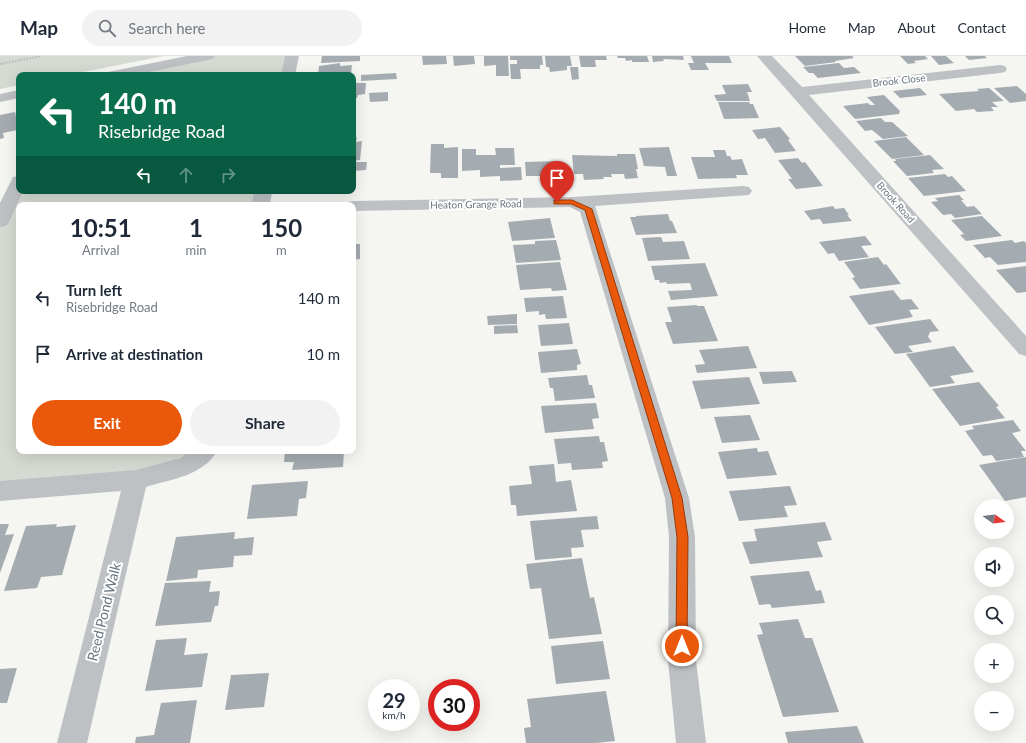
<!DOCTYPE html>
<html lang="en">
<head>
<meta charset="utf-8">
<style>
	body { margin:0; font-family:Lato,sans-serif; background:#f2f2f3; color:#1f2937; height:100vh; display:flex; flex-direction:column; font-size:15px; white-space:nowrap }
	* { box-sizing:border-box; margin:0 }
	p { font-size:13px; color:#747a83 }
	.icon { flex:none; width:22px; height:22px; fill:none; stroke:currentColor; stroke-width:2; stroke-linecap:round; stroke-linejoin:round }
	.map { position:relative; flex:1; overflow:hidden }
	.drawer { position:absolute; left:16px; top:146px; width:340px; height:252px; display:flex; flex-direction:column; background:#fff; border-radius:8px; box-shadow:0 4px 16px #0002 }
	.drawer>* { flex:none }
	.banner { position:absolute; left:16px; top:16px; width:340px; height:122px; border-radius:8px; box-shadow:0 4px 16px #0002; background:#0b6e4f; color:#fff; overflow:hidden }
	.needle { width:26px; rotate:104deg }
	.controls { position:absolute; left:974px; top:443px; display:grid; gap:8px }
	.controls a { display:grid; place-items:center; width:40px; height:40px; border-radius:50%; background:#fff; box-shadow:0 4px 16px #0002; font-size:20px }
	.speed { position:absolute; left:368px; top:623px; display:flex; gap:8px; font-size:20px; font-weight:700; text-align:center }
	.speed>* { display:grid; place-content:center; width:52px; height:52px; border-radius:50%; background:#fff; box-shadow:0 4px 16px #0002; line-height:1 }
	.speed small { font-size:10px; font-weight:400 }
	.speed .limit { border:6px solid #d22; background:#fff; color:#111 }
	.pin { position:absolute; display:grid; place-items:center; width:34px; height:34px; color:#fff; margin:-41px -17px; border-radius:50% 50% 50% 0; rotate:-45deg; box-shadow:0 0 4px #0007 }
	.pin .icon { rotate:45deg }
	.me { position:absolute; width:44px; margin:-22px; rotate:0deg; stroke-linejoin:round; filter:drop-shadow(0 0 3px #0008) }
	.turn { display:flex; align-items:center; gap:14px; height:84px; padding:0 16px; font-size:18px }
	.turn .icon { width:52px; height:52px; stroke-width:2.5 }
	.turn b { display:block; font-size:28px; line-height:34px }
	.lanes { display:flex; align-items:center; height:38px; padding:0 16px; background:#0003; justify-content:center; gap:20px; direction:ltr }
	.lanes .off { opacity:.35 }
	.eta { display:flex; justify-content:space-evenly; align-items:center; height:68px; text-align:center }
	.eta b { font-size:24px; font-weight:700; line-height:28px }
	.cta { display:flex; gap:8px; margin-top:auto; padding:8px 16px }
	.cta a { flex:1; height:46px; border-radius:24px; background:#ea580c; color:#fff; font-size:16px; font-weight:700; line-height:46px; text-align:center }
	.cta a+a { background:#f2f2f3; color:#1f2937 }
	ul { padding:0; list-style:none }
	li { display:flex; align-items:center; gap:12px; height:56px; padding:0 16px }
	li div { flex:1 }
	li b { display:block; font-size:15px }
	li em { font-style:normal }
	header { display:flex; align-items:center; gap:24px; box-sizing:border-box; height:56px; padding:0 20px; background:#fff; border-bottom:1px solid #e0e1e3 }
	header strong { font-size:19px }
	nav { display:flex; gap:22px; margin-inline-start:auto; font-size:14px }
	.search { width:280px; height:36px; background:#f2f2f3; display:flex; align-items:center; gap:10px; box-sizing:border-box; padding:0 14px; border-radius:22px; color:#747a83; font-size:15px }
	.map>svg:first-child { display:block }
	.green { fill:#d5dad2 }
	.building { fill:#a5acb1 }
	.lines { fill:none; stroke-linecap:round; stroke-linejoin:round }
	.path { stroke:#b7babc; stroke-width:2; stroke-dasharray:1.5 1.5; stroke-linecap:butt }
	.street { fill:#bdc1c4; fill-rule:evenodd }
	.route { fill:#ea580c; stroke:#983908 }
	.labels { text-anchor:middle; stroke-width:4; stroke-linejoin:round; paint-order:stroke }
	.far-street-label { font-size:10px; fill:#687580; stroke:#fff }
	.near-street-label { font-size:14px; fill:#687580; stroke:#fff }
</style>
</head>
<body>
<header>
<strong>Map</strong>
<div class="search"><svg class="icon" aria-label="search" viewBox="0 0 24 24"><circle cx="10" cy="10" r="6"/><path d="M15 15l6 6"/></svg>Search here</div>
<nav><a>Home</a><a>Map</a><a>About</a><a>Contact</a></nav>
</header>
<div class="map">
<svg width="1026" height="687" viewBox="0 0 1026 687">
	<rect width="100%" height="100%" fill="#f5f5f2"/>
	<g class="green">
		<polygon points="0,0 164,0 68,19 19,19 19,29 0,33"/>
		<polygon points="208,0 292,0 288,19 113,19"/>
		<polygon points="19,135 263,135 261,149 19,149 19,395 205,395 189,409 0,435 0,166"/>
	</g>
	<g class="building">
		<polygon points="322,0 360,0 360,5 321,7"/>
		<polygon points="422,0 446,0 447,8 423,9"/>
		<polygon points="453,0 474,0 475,8 454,10"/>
		<polygon points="484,0 508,0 509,20 496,20 496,9 484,10"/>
		<polygon points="510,0 542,0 543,9 540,9 540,13 520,13 521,23 511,23 510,8 517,8 517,4 510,4"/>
		<polygon points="545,0 570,0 572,10 567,10 567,14 550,16 549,11 546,11"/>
		<polygon points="579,0 606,0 607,4 595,4 596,11 581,11"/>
		<polygon points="617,0 647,0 649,6 632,6 632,4 626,5 625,2 618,2"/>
		<polygon points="652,0 683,0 684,4 663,3 664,5 653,6"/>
		<polygon points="691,0 729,0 732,7 705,7 709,14 691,14 688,7 694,7"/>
		<polygon points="795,0 852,0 854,2 835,5 836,6 805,10"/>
		<polygon points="900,0 925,0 928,3 914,5 916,7 908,8"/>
		<polygon points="931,0 946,0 954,7 939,9"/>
		<polygon points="965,0 985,0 987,2 969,4"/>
		<polygon points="340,7 340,10 352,9 351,18 318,19 319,10"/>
		<polygon points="839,7 844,12 854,11 861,17 818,22 813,17 809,17 803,11"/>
		<polygon points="570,11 578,11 579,23 572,24"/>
		<polygon points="396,17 397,23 361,25 361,19"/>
		<polygon points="353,27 366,27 365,38 358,39 357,42 353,42"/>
		<polygon points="748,28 752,36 747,36 750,45 717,45 714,39 726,38 722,29"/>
		<polygon points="1017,30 1026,38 1026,45 1010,47 994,32"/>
		<polygon points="920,32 927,39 900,42 893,35"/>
		<polygon points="989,32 1004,45 992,46 998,51 991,51 994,55 977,56 974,53 956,55 939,38 979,35 977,33"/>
		<polygon points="388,36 388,45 370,46 369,37"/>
		<polygon points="884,39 900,55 899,58 855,63 843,50 868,47 870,49 875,49 867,41"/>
		<polygon points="718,46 749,46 750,48 753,48 759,62 724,63"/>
		<polygon points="15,56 18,70 16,71 17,74 3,77 4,82 0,83 0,59"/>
		<polygon points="881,62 885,66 892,66 908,80 883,83 872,74 865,75 856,65"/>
		<polygon points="780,71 790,83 788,84 796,95 775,97 765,82 758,83 752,74"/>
		<polygon points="353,81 357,81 356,86 362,85 360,104 353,105"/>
		<polygon points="906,81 924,99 892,103 874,85"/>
		<polygon points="431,88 444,88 444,92 458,91 458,122 441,122 441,117 430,117"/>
		<polygon points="669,91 677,120 667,120 665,111 644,110 639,92"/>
		<polygon points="495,92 514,92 515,109 500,109 500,112 521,111 522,124 500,125 500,120 480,121 480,114 462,115 462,93 476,93 476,99 496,99"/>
		<polygon points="713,94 725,94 727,100 730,100 732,104 742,103 748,119 736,119 737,122 698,123 691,101 715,101"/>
		<polygon points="617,98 635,98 638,113 636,113 638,122 625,123 624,118 611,118 612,121 603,121 604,123 584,124 583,118 574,118 572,99 617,100"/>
		<polygon points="930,99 944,113 932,114 934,117 907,120 893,105 896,105 895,103"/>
		<polygon points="798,102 802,107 805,106 823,130 796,133 788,123 792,123 778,104"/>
		<polygon points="558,105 560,123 544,123 544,120 526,120 525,106"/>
		<polygon points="353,106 367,106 366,114 353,115"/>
		<polygon points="945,118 948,121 952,120 966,135 924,140 908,122"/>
		<polygon points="959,139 964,144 961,144 967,151 974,150 982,158 955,162 951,158 943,159 931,146 938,145 935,142"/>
		<polygon points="833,150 835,153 844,152 849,159 847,159 852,165 823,168 820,163 811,164 804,155"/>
		<polygon points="668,158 670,165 672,165 677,177 636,179 630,161 636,161 636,160"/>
		<polygon points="982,160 1002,180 966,185 960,179 964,178 951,164"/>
		<polygon points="550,162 555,182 512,185 508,166"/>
		<polygon points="865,180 872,189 861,190 869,201 839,205 834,197 828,198 819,186"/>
		<polygon points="661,181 663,186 684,185 690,203 648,205 642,182"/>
		<polygon points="556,184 561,204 516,207 513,189 535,188 535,185"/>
		<polygon points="1012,184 1015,187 1024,185 1026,187 1026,206 998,209 990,201 985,202 973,189"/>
		<polygon points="353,188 360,188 360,203 353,204"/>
		<polygon points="878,201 884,209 886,208 901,228 860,233 852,222 855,221 844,206"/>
		<polygon points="560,206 567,234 552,235 551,232 520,234 516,209"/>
		<polygon points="705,207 718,240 671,244 668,235 692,234 690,227 667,228 666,226 660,227 659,224 655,224 651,210"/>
		<polygon points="1026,210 1026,236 1017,237 996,214"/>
		<polygon points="893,234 901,244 911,243 919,253 909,254 913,261 869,269 849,240"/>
		<polygon points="563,240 567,262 546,263 545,258 539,259 539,255 526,256 524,242"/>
		<polygon points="697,249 697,250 704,250 718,285 673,288 665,266 672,266 667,251"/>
		<polygon points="517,258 517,268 488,269 487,260"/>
		<polygon points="930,263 939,275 930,276 928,281 932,286 908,290 913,296 895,298 875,271"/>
		<polygon points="569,267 573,288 541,290 538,269"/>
		<polygon points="517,269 518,277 494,278 494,270"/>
		<polygon points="748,290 757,312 697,317 695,309 705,308 699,294"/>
		<polygon points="954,290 974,316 950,320 955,327 930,331 906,298"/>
		<polygon points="577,293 581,308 577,309 577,314 541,317 538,296"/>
		<polygon points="792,315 797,326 763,328 759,316"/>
		<polygon points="587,319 589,329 592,329 595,342 555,345 553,332 550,332 548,322"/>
		<polygon points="749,321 760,348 701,353 692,325"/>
		<polygon points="979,326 999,350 996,351 1005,362 960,370 932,333"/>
		<polygon points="596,347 599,362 592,363 594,373 545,377 541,350"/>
		<polygon points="750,359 760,384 722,387 714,361"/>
		<polygon points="1013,364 1021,375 1012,377 1026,395 1021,395 1024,401 996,405 992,399 983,400 965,375 974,373 972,370"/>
		<polygon points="599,380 600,386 604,386 608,405 602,406 603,412 572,414 571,407 558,408 554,383"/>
		<polygon points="757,392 758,396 768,395 777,419 727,423 718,396"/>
		<polygon points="285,395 344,395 343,411 292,414 294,406 284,406"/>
		<polygon points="1026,401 1026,441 1005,445 979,409"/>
		<polygon points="554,408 556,426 571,424 577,455 517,460 516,449 511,449 509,430 532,428 529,410"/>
		<polygon points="308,425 306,442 299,443 297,460 247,463 252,429"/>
		<polygon points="790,430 797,449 784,450 788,461 739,465 729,435"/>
		<polygon points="597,460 599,473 581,474 584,491 571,492 572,501 535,504 530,465"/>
		<polygon points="825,466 832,484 817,486 823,501 750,508 742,486 757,485 754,473"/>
		<polygon points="0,468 9,468 5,479 14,478 0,517"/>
		<polygon points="57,468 56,471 76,469 62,519 41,521 37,532 4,535 26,470"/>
		<polygon points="235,476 234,483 254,481 252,499 234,500 233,511 198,514 197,522 166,525 176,481"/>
		<polygon points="582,502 590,542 594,541 602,578 549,583 541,532 530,533 526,508"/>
		<polygon points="809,515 816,535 821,534 825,547 772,552 770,548 759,549 750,520"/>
		<polygon points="211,525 209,536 220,535 218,550 215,550 211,566 155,570 165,527"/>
		<polygon points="798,563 805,582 812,582 839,656 783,661 757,579 763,578 759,567"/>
		<polygon points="187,582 184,599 208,597 202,631 145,635 156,584"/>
		<polygon points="603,585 610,623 556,628 551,590"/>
		<polygon points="17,612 7,647 0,647 0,613"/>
		<polygon points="269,617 264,651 225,654 231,619"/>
		<polygon points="606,635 615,685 596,687 526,687 524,672 531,671 527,643"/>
		<polygon points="197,644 190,687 135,687 136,681 154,679 161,647"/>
		<polygon points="857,670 864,687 788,687 785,676"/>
	</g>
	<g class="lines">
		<polyline class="path" points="0,8 42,0"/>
		<g class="street">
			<polygon points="187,0 215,0 213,3 208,4 134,19 106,19 108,16 113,15"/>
			<polygon points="285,0 299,0 295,19 281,19"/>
			<polygon points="757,0 772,0 802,31 1000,9 1005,10 1007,13 1005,16 1000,17 809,39 1026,280 1026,300 1019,298"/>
			<polygon points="19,34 19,42 0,46 0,38"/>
			<polygon points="19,120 19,135 23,135 9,166 6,170 0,171 0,147 13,121"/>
			<polygon points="743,130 749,131 752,135 749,139 595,150 689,442 695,481 696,605 706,687 676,687 668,605 669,481 665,442 580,156 570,151 353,155 353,149 345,149 347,146 353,145 573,141"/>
			<polygon points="254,135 272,135 270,149 252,149"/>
			<path d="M189 395H217C203 420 171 423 146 431L87 687H57L121 435 0 445V425L136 414 181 402Z"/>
		</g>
	</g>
	<polygon class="route" points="554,144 572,144 592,153 682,442 688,481 687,590 686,594 682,595 678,594 676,590 677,481 672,442 585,154 571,148 554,148"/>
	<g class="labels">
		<g class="far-street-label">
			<text transform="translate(899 24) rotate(-6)" y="4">Brook Close</text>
			<text transform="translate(896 146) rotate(48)" y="4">Brook Road</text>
			<text transform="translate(476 148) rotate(-1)" y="4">Heaton Grange Road</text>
		</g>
		<g class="near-street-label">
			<text transform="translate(104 556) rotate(-76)" y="5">Reed Pond Walk</text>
		</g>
	</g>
</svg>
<div class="controls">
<a><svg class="needle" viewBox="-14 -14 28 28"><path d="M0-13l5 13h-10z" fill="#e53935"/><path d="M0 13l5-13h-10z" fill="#747a83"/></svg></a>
<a><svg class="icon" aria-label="sound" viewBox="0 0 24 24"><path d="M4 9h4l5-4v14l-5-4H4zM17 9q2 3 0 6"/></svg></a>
<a><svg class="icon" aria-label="search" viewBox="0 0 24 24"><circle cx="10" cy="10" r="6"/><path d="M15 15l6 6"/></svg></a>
<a>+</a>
<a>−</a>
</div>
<div class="speed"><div>29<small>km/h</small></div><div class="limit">30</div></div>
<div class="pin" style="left:557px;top:146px;background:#d93025"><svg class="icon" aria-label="arrive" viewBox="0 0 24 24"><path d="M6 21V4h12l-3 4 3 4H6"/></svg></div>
<svg class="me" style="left:682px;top:590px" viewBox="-20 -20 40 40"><circle r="17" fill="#ea580c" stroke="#fff" stroke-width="3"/><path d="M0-11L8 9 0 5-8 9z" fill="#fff"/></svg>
<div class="banner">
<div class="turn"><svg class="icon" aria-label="left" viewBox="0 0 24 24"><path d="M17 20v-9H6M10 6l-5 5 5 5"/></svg><div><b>140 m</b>Risebridge Road</div></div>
<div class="lanes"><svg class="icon" aria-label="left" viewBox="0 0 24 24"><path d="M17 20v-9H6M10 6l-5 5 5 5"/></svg><svg class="icon off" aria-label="ahead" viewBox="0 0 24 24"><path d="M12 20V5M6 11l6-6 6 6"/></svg><svg class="icon off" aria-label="right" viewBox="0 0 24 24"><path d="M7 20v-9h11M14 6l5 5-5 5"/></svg></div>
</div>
<section class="drawer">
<div class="eta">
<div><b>10:51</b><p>Arrival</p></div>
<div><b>1</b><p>min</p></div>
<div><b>150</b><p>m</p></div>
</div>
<ul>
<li><svg class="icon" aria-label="left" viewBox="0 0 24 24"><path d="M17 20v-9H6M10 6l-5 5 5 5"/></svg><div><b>Turn left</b><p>Risebridge Road</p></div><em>140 m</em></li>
<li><svg class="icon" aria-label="arrive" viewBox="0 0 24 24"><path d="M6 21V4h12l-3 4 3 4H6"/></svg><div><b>Arrive at destination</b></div><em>10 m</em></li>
</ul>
<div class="cta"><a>Exit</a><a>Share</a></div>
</section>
</div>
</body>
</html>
